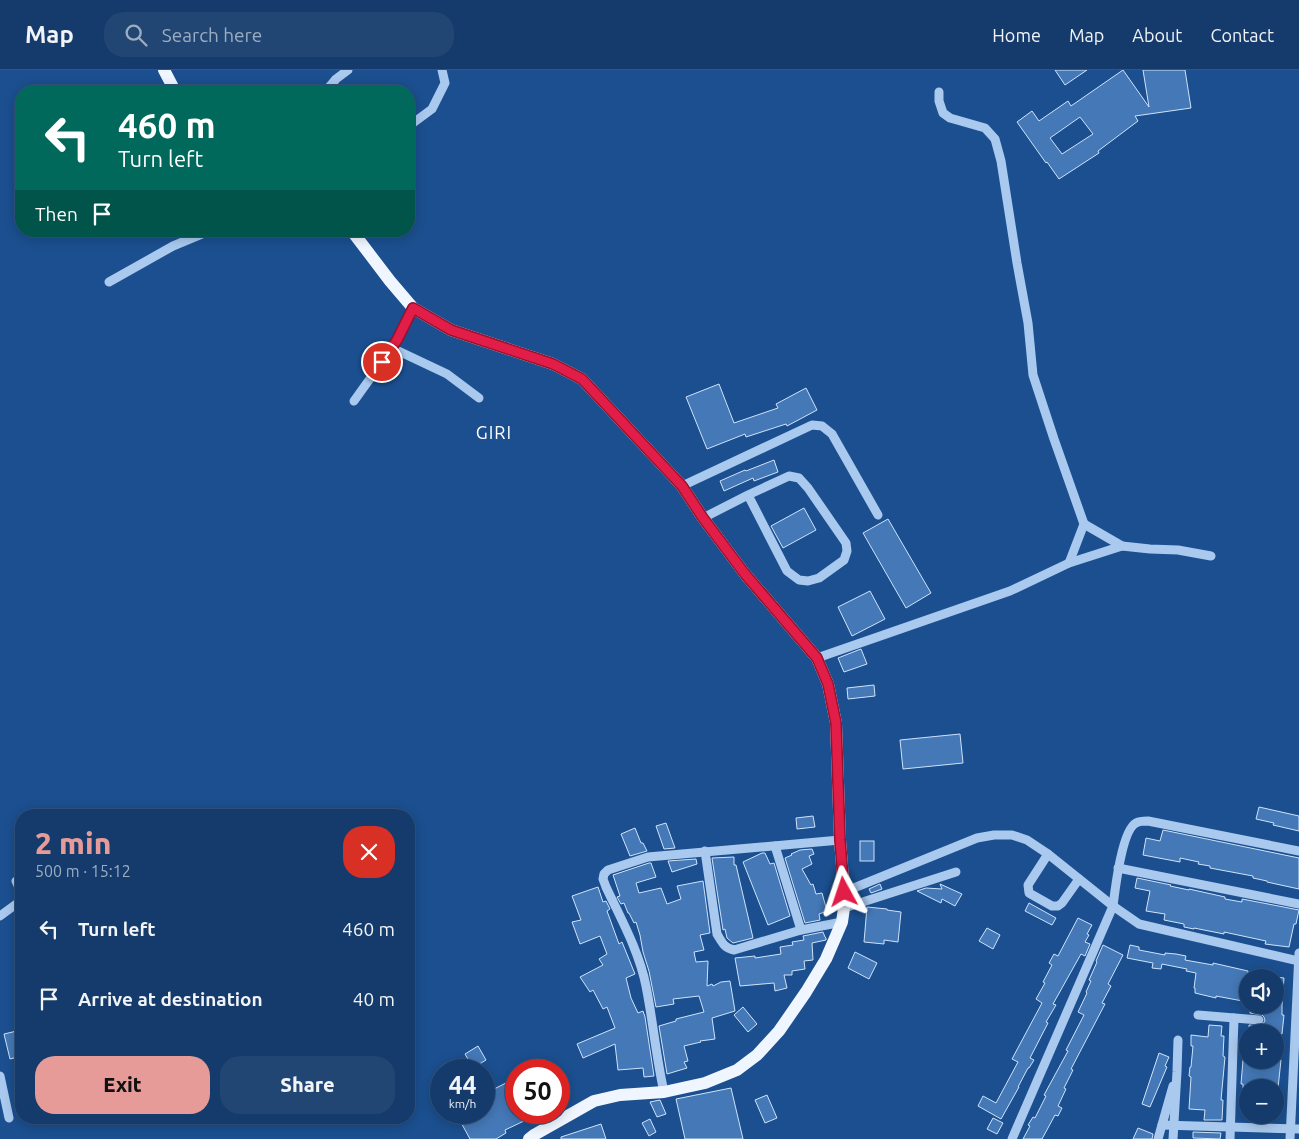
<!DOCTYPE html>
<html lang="en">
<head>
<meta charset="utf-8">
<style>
	body { margin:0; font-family:Ubuntu,sans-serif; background:#214673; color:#f1f3f6; height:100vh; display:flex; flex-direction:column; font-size:19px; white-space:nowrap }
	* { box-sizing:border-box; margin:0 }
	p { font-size:16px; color:#9dadc1 }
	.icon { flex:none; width:28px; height:28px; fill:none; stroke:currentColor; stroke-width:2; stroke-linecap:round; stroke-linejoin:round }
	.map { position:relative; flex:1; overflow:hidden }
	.side { position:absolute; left:15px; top:739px; width:400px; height:315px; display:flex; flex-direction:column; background:#143b6b; border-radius:20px; box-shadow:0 2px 12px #0003,0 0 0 1px #33557e }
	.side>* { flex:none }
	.guide { position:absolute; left:15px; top:15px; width:400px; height:152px; border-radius:20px; box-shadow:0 2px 12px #0003,0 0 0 1px #33557e; background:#00695c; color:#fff; overflow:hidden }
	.fabs { position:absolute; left:1239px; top:899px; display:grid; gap:10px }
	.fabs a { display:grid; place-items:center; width:45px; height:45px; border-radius:50%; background:#143b6b; box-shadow:0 2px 12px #0003,0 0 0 1px #33557e; font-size:25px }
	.speed { position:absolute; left:430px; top:989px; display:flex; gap:10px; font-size:25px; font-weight:700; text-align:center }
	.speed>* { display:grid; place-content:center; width:65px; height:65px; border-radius:50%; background:#143b6b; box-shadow:0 2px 12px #0003,0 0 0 1px #33557e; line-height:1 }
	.speed small { font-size:12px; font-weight:400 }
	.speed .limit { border:8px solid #d22; background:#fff; color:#111 }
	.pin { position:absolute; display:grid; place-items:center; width:42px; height:42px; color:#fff; margin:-21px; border:2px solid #fff; border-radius:50%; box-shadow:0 1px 5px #0007 }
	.me { position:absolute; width:55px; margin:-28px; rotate:355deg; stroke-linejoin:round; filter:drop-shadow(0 0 4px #0008) }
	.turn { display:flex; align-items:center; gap:18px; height:105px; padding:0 20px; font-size:22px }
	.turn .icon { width:65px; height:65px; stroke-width:2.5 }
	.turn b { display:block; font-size:35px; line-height:42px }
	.then { display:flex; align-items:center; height:48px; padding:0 20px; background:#0003; gap:10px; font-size:19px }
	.round { display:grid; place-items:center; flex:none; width:52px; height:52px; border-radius:20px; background:#214673 }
	.head { display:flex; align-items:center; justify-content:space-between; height:85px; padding:0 20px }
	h1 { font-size:30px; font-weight:800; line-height:38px; color:#e69b98 }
	.button { display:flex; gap:10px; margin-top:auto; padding:10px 20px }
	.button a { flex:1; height:58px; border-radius:20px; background:#e69b98; color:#111; font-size:20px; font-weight:800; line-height:58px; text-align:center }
	.button a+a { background:#214673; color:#f1f3f6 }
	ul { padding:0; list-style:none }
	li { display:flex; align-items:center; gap:15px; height:70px; padding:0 20px }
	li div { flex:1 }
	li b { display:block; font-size:19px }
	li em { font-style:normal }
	header { display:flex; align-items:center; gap:30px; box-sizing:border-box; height:70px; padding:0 25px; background:#143b6b; border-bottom:1px solid #33557e }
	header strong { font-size:24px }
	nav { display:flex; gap:28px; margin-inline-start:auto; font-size:18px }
	.search { width:350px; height:45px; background:#214673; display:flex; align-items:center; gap:12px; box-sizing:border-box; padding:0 18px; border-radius:20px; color:#9dadc1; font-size:19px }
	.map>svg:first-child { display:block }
	.building { fill:#4478b7; stroke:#cfe3fa; fill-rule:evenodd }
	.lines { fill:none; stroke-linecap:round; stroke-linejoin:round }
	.minor { stroke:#a9c9ee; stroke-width:9 }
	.major { stroke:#f0f6ff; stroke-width:12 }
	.route-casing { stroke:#92132f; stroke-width:12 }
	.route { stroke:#e11d48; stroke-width:9 }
	.labels { text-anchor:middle; stroke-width:4.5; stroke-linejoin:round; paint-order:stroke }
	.quarter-label { font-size:18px; letter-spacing:1px; fill:#fff; stroke:#1b4f8f }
</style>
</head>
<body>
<header>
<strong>Map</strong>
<div class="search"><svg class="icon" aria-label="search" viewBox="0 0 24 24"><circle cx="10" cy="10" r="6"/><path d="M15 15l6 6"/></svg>Search here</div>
<nav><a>Home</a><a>Map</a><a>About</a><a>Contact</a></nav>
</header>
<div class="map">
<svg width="1299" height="1069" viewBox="0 0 1299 1069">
	<rect width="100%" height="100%" fill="#1b4f8f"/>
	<g class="building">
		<polygon points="1055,0 1087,0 1065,15"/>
		<path d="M1123 0 1149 37 1143 0H1185L1191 38 1135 46 1138 51 1098 81 1099 83 1059 109 1047 92 1046 93 1017 52 1032 41 1039 51 1068 31 1071 36ZM1080 47 1093 64 1062 84 1050 68Z"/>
		<polygon points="719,314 734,353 778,338 776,334 806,318 817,340 787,356 786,354 746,367 745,364 707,379 686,327"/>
		<polygon points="774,390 778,402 754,411 753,408 724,421 720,411 745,400 746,401"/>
		<polygon points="804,438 816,460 783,478 771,456"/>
		<polygon points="888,449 931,523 906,538 863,463"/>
		<polygon points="870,521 885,549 852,566 838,537"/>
		<polygon points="861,579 867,594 844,602 838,588"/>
		<polygon points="874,615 875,626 848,629 847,618"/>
		<polygon points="960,664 963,693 903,699 900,670"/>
		<polygon points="1259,737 1299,746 1299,761 1273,755 1274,753 1256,749"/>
		<polygon points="813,746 815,757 797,759 796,748"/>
		<polygon points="666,753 675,778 664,779 656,756"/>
		<polygon points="635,758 641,773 643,773 647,781 630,786 621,764"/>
		<polygon points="1163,760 1299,788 1299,819 1267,812 1267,811 1253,808 1253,806 1210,798 1210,796 1198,794 1199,792 1180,788 1180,792 1143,785 1146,768 1160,771"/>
		<rect x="860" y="771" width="14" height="20"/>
		<polygon points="812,779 814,784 809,786 812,794 802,799 811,815 813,814 816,824 822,823 827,841 819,844 820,850 805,853 785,788 792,785 791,784 800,780"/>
		<polygon points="762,783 765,783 770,794 774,793 790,846 768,855 743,792"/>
		<polygon points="734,787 734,795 736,795 753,868 733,873 727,868 725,859 723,860 712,788"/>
		<polygon points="696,789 697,794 672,802 668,791"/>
		<polygon points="649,793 651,793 656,807 636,813 639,823 661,818 667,834 681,829 677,816 703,811 710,863 700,865 704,880 694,882 696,892 708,891 707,916 712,914 713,916 721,912 730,911 735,941 712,948 715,969 700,971 701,972 684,976 688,991 684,992 687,998 667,1004 659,956 676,951 676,949 704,942 699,926 673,929 674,934 656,937 649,901 643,882 640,865 636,852 634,853 629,843 628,843 624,833 621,834 617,827 620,826 613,805"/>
		<polygon points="1137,808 1171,815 1170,816 1189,820 1189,819 1225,827 1225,829 1242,832 1242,829 1299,840 1296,854 1294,854 1289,877 1265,874 1266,871 1224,862 1224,864 1194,858 1194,859 1184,857 1184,854 1164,850 1165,844 1146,841 1150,821 1135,818"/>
		<polygon points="880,814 882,819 871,823 869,819"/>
		<polygon points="940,814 962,824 955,836 942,829 941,833 917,821 926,818 942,819"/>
		<polygon points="598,817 603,832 606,831 610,839 607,841 619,874 622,872 635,904 626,908 631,928 638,943 643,941 645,947 654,1006 644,1007 643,998 618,1000 615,974 583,988 577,974 615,958 607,937 603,939 593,920 590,922 580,907 603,895 599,889 607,884 600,866 580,874 572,852 581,850 572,826"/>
		<polygon points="1029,833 1056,848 1052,855 1025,841"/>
		<polygon points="867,837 887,839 887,840 901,842 898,872 884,870 884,874 864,872"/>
		<polygon points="1078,848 1092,855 1087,864 1089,865 1085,872 1090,874 1085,886 1081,884 1053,934 1056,935 1046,952 1048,953 1030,988 1034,990 1029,998 1028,998 1018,1017 1019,1017 1001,1049 978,1036 983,1026 996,1033 1018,992 1012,989 1042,933 1036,929 1045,913 1043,912 1052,895 1049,893 1054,884 1058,886"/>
		<polygon points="987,858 1000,865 993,879 979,871"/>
		<polygon points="823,862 825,867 826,868 826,870 812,873 813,890 804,891 805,899 792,901 792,905 784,905 787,918 775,921 774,913 740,916 735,888 755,886 755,888 781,884 780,877 793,875 792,872 804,870 803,866"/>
		<polygon points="1103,875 1123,885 1108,914 1111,916 1102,933 1105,934 1071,999 1073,1000 1064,1018 1066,1019 1058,1036 1062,1038 1058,1046 1055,1045 1042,1069 1023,1069 1030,1056 1028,1055 1033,1047 1035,1048 1046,1026 1044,1025 1068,981 1066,980 1084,945 1078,942 1087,923 1086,922 1091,911 1089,910 1097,892 1096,891"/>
		<polygon points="1130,875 1139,877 1139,880 1165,885 1165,883 1176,884 1186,886 1185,890 1213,895 1213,893 1248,901 1248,932 1216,926 1216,928 1195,923 1195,918 1194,918 1196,903 1186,901 1187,899 1162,894 1161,899 1152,898 1153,893 1127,888"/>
		<polygon points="855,882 877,893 869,909 848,898"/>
		<polygon points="1275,907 1284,908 1282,935 1282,945 1284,945 1282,964 1249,961 1249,955 1261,956 1265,951 1264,947 1262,945 1250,943 1251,935 1275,935"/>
		<polygon points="743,937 757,954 748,962 734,945"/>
		<polygon points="1209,955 1222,956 1221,966 1224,966 1223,986 1225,987 1221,1030 1223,1030 1222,1050 1204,1050 1205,1040 1189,1039 1191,1007 1189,1006 1190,997 1191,997 1193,976 1191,976 1191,965 1208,967"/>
		<polygon points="21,960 21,986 10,989 4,964"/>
		<polygon points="478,976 486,990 473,998 465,984"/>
		<polygon points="1159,983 1169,987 1165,996 1167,997 1164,1004 1150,1037 1142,1034"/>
		<polygon points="1243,990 1281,990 1278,1018 1243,1018 1243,1014 1241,1014"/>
		<polygon points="484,997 494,1019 506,1013 516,1034 516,1042 520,1042 524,1051 505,1060 506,1063 496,1069 470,1069 458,1047 465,1042 484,1042"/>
		<polygon points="731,1018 743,1069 685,1069 676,1029"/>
		<polygon points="767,1025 777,1048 765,1053 755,1030"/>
		<polygon points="660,1030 666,1044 657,1047 650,1032"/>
		<polygon points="993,1048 1003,1053 997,1064 987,1059"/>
		<polygon points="650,1049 656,1062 649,1066 642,1053"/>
		<polygon points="601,1054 606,1069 561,1069 561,1067"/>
		<polygon points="1138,1058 1153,1064 1152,1069 1133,1069"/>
		<polygon points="1193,1062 1221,1063 1220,1069 1193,1068"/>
	</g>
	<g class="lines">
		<g class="minor">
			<polyline points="326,21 336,9 348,0"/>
			<polyline points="939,22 939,31 943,43 950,48 985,58 995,69 1001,91 1017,193 1028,253 1033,305 1054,369 1084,454 1069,493"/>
			<polyline points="409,56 432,39 445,13 442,0"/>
			<polyline points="109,212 173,176 209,161"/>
			<polyline points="392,278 447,304 479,328"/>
			<polyline points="354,331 392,278 413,238"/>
			<polyline points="682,416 812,355 822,356 832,364 878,445"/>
			<polyline points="703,448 748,425 789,406 799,408 808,418 846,473 847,481 844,490 819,508 808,511 799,510 787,501 748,425"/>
			<polyline points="1084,454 1122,476"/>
			<polyline points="817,588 1010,521 1069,493 1122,476 1150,479 1178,480 1211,486"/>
			<polyline points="775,776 801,860"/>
			<path d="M705 781 717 864C722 872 724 878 734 880L801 860 842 852"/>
			<polyline points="1048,784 1028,815 1029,823 1052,836 1058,836 1062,833 1079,809"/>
			<polyline points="1118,798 1299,834"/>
			<polyline points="844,822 977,768 994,765 1012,765 1027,770 1048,784 1113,836 1139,854 1299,891"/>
			<polyline points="844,838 956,802"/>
			<polyline points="0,846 19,832 21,822 16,811"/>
			<polyline points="1198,945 1259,950"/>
			<polyline points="0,1006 9,1048"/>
			<path d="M664 1022C656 987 653 951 646 916 639 881 621 849 606 817L603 809 604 804 608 800 648 787 840 770"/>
			<polyline points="1162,1055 1299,1059"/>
			<path d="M1012 1069 1113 836C1115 820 1122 760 1136 753 1139 751 1145 751 1148 751L1299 781"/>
			<polyline points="1158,1069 1173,1016"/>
			<polyline points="1173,1069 1177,1002 1178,970"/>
			<polyline points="1230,1069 1234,948"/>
			<polyline points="1290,1069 1299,883"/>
		</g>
		<g class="major">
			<polyline points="164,0 175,21"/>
			<polyline points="352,161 390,211 413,238 451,260 553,294 582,309 682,416 703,448 745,504 817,588 828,614 836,653 840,770 844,822 844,838 842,852 826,889 806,922 779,961 757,985 737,1000 705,1013 664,1022 620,1025 594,1031 534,1065 529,1069"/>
		</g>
	</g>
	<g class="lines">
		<g class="route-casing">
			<polyline id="route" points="382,292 397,270 413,238 451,260 553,294 582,309 682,416 703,448 745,504 817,588 828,614 836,653 840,770 844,822"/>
		</g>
		<use href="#route" class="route"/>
	</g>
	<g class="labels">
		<g class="quarter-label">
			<text x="494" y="369">GIRI</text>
		</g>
	</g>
</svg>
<div class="fabs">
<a><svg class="icon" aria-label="sound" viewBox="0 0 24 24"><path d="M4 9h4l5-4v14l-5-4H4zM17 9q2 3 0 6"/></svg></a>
<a>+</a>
<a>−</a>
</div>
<div class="speed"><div>44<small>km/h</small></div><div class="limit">50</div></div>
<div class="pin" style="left:382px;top:292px;background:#d93025"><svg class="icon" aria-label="arrive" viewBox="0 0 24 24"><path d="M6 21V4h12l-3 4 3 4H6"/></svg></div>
<svg class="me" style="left:844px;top:822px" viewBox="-20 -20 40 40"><path d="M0-17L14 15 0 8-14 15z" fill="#e11d48" stroke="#fff" stroke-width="4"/></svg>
<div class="guide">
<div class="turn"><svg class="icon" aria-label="left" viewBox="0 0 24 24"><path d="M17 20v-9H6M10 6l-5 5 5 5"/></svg><div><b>460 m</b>Turn left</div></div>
<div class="then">Then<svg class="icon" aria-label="arrive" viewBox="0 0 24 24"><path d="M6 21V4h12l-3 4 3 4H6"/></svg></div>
</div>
<section class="side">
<div class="head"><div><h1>2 min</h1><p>500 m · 15:12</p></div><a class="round" style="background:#d93025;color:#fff"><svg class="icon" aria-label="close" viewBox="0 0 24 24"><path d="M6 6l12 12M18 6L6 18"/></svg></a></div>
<ul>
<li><svg class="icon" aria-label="left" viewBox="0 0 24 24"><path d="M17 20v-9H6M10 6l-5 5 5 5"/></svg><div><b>Turn left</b></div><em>460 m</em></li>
<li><svg class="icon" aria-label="arrive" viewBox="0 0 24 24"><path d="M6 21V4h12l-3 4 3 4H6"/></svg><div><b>Arrive at destination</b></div><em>40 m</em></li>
</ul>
<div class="button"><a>Exit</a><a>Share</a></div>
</section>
</div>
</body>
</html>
